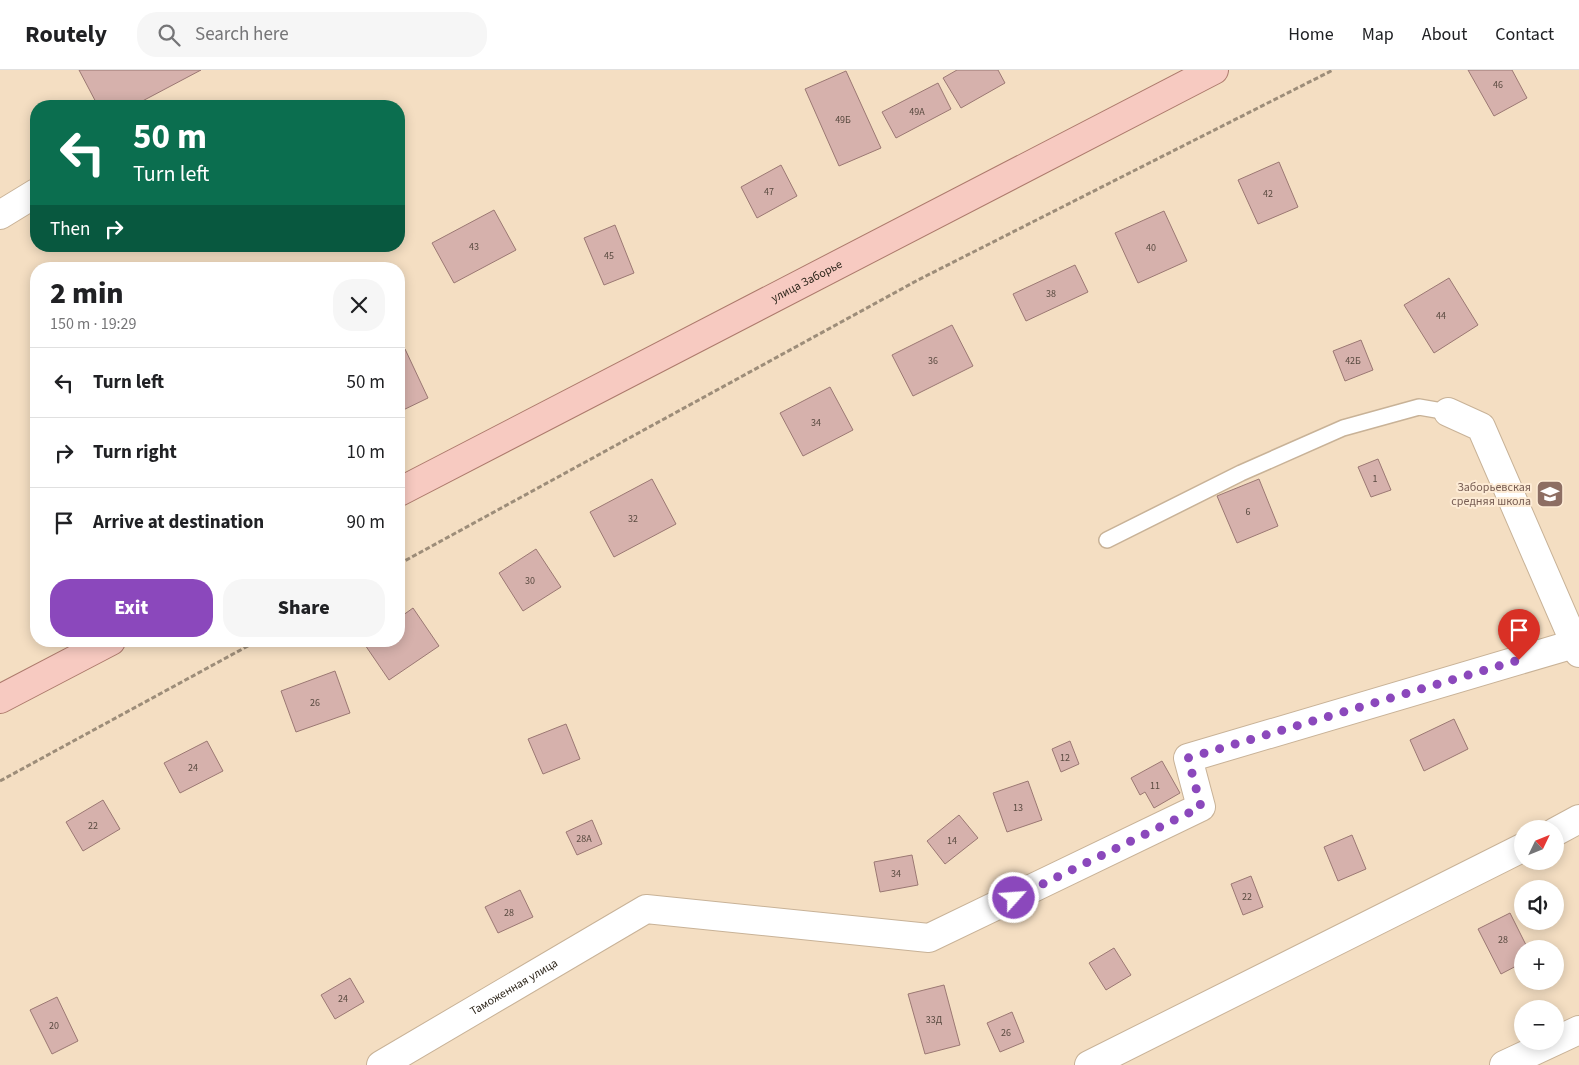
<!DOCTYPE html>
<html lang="en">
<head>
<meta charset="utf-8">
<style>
	body { margin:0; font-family:"Source Sans 3",sans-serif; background:#f6f6f6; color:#202124; height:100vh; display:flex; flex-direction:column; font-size:19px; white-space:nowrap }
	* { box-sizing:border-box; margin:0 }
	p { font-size:16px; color:#757577 }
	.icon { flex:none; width:28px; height:28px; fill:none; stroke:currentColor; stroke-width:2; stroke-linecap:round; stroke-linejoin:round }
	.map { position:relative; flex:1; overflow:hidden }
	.sheet { position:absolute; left:30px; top:192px; width:375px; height:385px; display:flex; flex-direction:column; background:#fff; border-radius:20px; box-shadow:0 2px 12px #0003 }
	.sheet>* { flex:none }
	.hud { position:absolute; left:30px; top:30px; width:375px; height:152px; border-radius:20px; box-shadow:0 2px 12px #0003; background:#0b6e4f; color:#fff; overflow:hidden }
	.needle { width:32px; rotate:47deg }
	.tools { position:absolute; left:1514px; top:750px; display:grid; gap:10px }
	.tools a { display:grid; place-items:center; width:50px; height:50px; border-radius:50%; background:#fff; box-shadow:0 2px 12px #0003; font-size:25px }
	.pin { position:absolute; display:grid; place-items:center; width:42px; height:42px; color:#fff; margin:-51px -21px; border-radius:50% 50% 50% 0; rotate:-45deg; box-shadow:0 0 5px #0007 }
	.pin .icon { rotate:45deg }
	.me { position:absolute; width:55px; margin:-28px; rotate:64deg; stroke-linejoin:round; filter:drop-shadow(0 0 4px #0008) }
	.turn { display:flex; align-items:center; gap:18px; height:105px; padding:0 20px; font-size:22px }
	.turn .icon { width:65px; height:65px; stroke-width:2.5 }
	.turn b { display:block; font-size:35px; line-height:42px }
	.then { display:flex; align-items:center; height:48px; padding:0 20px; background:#0003; gap:10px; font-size:19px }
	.round { display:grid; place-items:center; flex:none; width:52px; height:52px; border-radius:20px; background:#f6f6f6 }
	.headline { display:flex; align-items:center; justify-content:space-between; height:85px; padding:0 20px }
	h1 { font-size:30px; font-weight:800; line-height:38px }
	.primary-button { display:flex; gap:10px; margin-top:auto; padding:10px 20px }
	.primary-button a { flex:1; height:58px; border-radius:20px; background:#8b48bc; color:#fff; font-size:20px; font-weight:800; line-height:58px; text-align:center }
	.primary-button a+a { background:#f6f6f6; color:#202124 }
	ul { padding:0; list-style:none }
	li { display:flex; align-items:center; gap:15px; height:70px; padding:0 20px; border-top:1px solid #e0e0e0 }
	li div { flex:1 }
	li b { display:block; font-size:19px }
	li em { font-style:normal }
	header { display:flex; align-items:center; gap:30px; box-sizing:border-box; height:70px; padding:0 25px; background:#fff; border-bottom:1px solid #e0e0e0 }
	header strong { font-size:24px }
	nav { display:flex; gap:28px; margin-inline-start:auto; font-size:18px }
	.search { width:350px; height:45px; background:#f6f6f6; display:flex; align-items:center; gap:12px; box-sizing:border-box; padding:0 18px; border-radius:20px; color:#757577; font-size:19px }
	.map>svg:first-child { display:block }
	.building { fill:#d6b1ac; stroke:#9b7873 }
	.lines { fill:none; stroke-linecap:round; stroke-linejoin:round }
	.lane-casing { stroke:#c8b297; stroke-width:18 }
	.street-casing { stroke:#c8b297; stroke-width:30 }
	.primary-casing { stroke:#ad7a6c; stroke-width:30 }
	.path { stroke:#9d8d79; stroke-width:3; stroke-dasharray:5 2.5; stroke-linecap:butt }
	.lane { stroke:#fff; stroke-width:15 }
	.street { stroke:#fff; stroke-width:28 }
	.primary { stroke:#f7cac1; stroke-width:28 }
	.route { stroke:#8b48bc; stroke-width:9; stroke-dasharray:0 16.2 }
	.labels { text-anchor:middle; stroke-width:4; stroke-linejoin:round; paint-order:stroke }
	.number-label { font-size:10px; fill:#594a40 }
	.street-label { font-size:12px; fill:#2f271c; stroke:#fdebd5 }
	.education-label { font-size:12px; fill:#785e54; stroke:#fdebd5; text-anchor:end }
</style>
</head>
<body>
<header>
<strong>Routely</strong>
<div class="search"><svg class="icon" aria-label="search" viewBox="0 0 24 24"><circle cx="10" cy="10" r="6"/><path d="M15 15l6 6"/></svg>Search here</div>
<nav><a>Home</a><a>Map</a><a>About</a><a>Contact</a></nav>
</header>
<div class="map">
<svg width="1579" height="995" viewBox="0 0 1579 995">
	<rect width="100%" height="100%" fill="#f4dec2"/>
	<g class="building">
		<polygon points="79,0 201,0 133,36 98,36"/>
		<polygon points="957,0 998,0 1005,13 961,38 943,8"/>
		<polygon points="1468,0 1512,0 1527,28 1494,46"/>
		<polygon points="846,1 881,78 839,96 805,19"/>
		<polygon points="938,13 951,39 896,68 882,42"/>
		<polygon points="1279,92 1298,137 1258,154 1238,110"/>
		<polygon points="781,95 797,126 757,148 741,117"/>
		<polygon points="494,140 516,180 454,213 432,173"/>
		<polygon points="1164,141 1187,191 1138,213 1115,163"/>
		<polygon points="615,155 634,203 604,215 584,168"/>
		<polygon points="1075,195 1088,222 1026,251 1013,224"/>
		<polygon points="1449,208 1478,255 1434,283 1404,235"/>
		<polygon points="952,255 973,296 913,326 892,285"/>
		<polygon points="1361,270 1373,300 1345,311 1333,281"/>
		<polygon points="405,279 428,328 399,342 399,282"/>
		<polygon points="830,317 853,360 803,386 780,343"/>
		<polygon points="1378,389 1391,420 1371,427 1358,397"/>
		<polygon points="652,409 676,454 614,487 590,442"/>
		<polygon points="1259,409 1278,456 1237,473 1217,426"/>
		<polygon points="536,479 561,517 523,541 499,503"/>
		<polygon points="413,538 439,576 389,610 363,572 365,571 399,571 399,548"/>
		<polygon points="335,601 350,643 296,662 281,621"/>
		<polygon points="1454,649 1468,679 1424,701 1410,670"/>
		<polygon points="566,654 580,689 543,704 528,669"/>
		<polygon points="207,671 223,701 180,723 164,693"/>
		<polygon points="1070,671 1079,694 1061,702 1052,679"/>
		<polygon points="1162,691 1180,723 1154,738 1145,722 1140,725 1131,708"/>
		<polygon points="1028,711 1042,750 1007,762 993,723"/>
		<polygon points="103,730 120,759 83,781 66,752"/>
		<polygon points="959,745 978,768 945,794 927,771"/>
		<polygon points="592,750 602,774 577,785 566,762"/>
		<polygon points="1352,765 1366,799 1338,811 1324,777"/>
		<polygon points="912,785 918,815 880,822 874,792"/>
		<polygon points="1251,806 1263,837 1243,845 1231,814"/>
		<polygon points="520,820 533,847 498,863 485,837"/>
		<polygon points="1510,843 1528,879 1522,879 1522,893 1501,904 1478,859"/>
		<polygon points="1114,878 1131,905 1106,920 1089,893"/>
		<polygon points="350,908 364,932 335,949 321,925"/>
		<polygon points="944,915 960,975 925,984 908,924"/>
		<polygon points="57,927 78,971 52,984 30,940"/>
		<polygon points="1012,942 1024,972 1000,982 987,953"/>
	</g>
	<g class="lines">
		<g class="lane-casing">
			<polyline id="lane" points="1107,470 1241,403 1343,358 1419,337 1448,342"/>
		</g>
		<g class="street-casing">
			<g id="street">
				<polyline points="0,145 36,123"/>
				<polyline points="1448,342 1481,357 1579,583"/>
				<polyline points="1555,762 1579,749"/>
				<path id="s1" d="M381 995 646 839 929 868 1201 737 1188 688 1574 574"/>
				<polyline points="1089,995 1522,778"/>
				<polyline points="1504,995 1579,960"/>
			</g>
		</g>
		<g class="primary-casing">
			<g id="primary">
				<path id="s2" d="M399 422 1214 0"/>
				<polyline points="0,629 111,571"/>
			</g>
		</g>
		<g class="path">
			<polyline points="399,494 918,210 1333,0"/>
			<polyline points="0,711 257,571"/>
		</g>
		<use href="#lane" class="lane"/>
		<use href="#street" class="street"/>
		<use href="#primary" class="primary"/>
	</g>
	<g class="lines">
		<polyline class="route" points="1014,828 1201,737 1188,688 1519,590"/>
	</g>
	<defs>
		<g id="school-square" transform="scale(1.4375)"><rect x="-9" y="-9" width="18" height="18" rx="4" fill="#8d6e63" stroke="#fdebd5"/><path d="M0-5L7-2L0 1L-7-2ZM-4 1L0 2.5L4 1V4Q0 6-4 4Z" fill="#fff"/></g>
	</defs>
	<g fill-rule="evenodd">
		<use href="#school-square" x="1550" y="424"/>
	</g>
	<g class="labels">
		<g class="number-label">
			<text x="1498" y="18">46</text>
			<text x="917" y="45">49А</text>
			<text x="843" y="53">49Б</text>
			<text x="769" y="125">47</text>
			<text x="1268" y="127">42</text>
			<text x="474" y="180">43</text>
			<text x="1151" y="181">40</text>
			<text x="609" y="189">45</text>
			<text x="1051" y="227">38</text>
			<text x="1441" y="249">44</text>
			<text x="933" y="294">36</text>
			<text x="1353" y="294">42Б</text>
			<text x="816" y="356">34</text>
			<text x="1375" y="412">1</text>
			<text x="1248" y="445">6</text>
			<text x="633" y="452">32</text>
			<text x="530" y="514">30</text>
			<text x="315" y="636">26</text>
			<text x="1065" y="691">12</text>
			<text x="193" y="701">24</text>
			<text x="1155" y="719">11</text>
			<text x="1018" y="741">13</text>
			<text x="93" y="759">22</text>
			<text x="584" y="772">28А</text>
			<text x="952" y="774">14</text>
			<text x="896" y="807">34</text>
			<text x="1247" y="830">22</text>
			<text x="509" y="846">28</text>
			<text x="1503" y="873">28</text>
			<text x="343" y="932">24</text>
			<text x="934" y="953">33Д</text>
			<text x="54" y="959">20</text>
			<text x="1006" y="966">26</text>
		</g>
		<g class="street-label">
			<text dy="4" stroke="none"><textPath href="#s2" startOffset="459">улица Заборье</textPath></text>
			<text dy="4" stroke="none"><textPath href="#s1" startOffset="154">Таможенная улица</textPath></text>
		</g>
		<g class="education-label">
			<text x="1531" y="421">Заборьевская<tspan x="1531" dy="14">средняя школа</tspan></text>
		</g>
	</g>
</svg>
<div class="tools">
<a><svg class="needle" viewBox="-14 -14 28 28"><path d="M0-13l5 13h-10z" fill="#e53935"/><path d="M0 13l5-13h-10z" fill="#757577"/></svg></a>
<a><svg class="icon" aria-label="sound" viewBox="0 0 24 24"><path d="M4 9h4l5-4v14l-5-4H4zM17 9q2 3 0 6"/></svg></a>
<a>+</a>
<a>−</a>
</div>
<div class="pin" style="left:1519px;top:590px;background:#d93025"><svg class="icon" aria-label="arrive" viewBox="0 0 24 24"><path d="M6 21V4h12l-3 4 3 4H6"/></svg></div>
<svg class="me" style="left:1014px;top:828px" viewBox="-20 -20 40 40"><circle r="17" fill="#8b48bc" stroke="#fff" stroke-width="3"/><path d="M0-11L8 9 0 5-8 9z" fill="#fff"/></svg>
<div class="hud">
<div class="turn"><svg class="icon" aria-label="left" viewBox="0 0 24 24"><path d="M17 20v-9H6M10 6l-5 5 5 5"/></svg><div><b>50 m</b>Turn left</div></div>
<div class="then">Then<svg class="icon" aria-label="right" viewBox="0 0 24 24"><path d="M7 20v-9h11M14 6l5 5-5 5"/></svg></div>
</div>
<section class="sheet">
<div class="headline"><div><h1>2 min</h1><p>150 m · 19:29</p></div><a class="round"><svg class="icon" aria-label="close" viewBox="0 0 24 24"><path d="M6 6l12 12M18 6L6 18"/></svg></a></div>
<ul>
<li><svg class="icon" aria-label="left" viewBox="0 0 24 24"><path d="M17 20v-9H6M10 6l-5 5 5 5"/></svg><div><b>Turn left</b></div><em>50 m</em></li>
<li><svg class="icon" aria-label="right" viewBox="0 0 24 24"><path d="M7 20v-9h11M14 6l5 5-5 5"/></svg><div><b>Turn right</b></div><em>10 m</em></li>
<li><svg class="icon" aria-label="arrive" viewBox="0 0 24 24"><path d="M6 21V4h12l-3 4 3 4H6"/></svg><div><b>Arrive at destination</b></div><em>90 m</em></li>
</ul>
<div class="primary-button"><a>Exit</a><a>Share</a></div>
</section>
</div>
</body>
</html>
